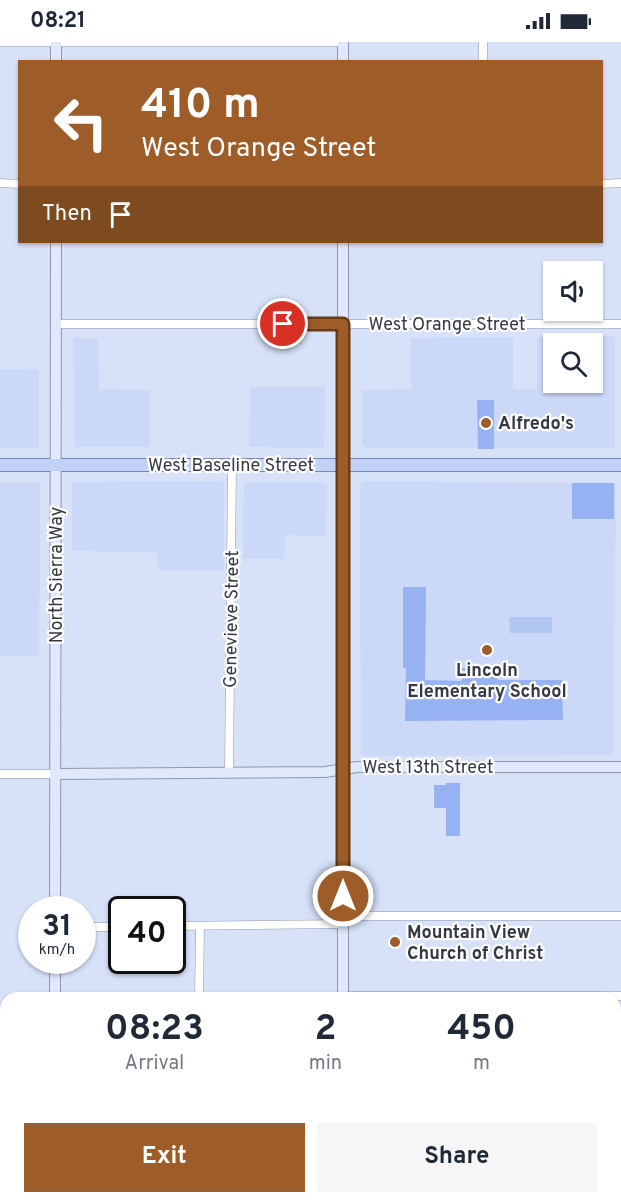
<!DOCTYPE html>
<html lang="en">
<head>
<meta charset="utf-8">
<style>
	body { margin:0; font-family:Overpass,sans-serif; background:#f6f6f7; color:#1f2937; height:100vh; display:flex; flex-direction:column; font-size:22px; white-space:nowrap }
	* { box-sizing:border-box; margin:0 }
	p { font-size:20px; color:#747a83 }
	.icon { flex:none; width:33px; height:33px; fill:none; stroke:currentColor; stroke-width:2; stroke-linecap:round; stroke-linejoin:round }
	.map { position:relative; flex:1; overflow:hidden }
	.drawer { position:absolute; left:0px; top:950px; width:621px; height:212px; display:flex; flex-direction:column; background:#fff; border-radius:18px 18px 0 0; box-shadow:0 2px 4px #0004 }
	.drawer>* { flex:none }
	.banner { position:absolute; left:18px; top:18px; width:585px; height:183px; border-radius:0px; box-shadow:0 2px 4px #0004; background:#9e5d28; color:#fff; overflow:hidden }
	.tools { position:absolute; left:543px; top:219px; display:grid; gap:12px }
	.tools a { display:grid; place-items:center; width:60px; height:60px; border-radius:0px; background:#fff; box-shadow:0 2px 4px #0004; font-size:30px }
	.speed { position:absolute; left:18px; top:854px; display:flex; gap:12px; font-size:30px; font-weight:700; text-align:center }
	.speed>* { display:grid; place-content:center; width:78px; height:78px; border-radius:50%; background:#fff; box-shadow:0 2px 4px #0004; line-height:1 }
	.speed small { font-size:15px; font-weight:400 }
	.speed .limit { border:3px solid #111; border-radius:9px; background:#fff; color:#111 }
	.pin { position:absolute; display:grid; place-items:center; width:51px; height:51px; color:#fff; margin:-26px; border:3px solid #fff; border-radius:50%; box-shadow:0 2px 6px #0007 }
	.me { position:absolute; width:66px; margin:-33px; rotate:0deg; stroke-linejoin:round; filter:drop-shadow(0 0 4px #0008) }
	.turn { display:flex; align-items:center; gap:21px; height:126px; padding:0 24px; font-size:27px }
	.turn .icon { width:78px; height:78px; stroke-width:2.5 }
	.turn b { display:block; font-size:42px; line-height:51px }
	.then { display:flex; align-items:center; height:57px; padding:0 24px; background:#0003; gap:12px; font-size:22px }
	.eta { display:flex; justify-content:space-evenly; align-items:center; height:102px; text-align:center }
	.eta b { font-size:36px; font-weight:700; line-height:42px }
	.cta { display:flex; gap:12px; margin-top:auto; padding:12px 24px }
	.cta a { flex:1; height:69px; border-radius:0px; background:#9e5d28; color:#fff; font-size:24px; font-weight:700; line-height:69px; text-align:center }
	.cta a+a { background:#f6f6f7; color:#1f2937 }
	.status { display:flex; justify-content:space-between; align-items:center; height:42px; padding:0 30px; background:#fff; direction:ltr }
	.status svg { height:16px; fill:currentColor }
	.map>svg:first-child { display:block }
	.built { fill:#cbd8f7; fill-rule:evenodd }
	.green { fill:#b1c5f3 }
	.building { fill:#97b2f3 }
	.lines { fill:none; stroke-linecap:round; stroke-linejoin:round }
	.street-casing { stroke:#8e97ad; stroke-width:9 }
	.secondary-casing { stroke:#8e97ad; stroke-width:12 }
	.primary-casing { stroke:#7688b4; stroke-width:14 }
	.street { stroke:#fff; stroke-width:8 }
	.secondary { stroke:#e0e8fb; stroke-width:10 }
	.primary { stroke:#c2d1f7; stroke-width:12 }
	.route-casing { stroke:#673c1a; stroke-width:15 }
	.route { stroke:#9e5d28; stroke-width:10 }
	.poi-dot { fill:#9e5d28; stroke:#fff; stroke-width:2 }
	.labels { text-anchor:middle; stroke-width:4.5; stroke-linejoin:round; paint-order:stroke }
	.street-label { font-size:18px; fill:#343842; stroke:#fff }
	.poi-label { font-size:18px; font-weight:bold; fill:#343842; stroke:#fff; text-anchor:start }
</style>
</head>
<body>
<div class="status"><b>08:21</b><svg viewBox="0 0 49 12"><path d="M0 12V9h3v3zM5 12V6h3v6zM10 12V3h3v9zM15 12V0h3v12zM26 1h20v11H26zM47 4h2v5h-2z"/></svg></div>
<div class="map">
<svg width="621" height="1160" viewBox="0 0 621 1160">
	<rect width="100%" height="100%" fill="#d7e2f9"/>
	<g class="built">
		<path d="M615 294V406H367L362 403V348L411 347V296L513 295V347H537V295ZM554 302H592V340H554Z"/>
		<polygon points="73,296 98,297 99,347 150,348 150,405 75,405"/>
		<polygon points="0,327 39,328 39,406 0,406"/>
		<polygon points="250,345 325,345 324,406 249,405"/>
		<polygon points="222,439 224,443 224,528 158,528 157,510 72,509 72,440"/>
		<polygon points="365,439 552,441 614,440 616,442 613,713 363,714 361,711 360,442"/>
		<polygon points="245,440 321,440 327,443 326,494 285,493 284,517 243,517 244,442"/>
		<polygon points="0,441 40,441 39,614 0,614"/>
	</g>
	<polygon class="green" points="509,575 552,575 552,591 510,591"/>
	<g class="building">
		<polygon points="477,358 494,358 494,407 478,407"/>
		<rect x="572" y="441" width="42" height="36"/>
		<polygon points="403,545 426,545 425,638 462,639 462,626 498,626 498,638 562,638 563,678 405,679 406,626 403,626"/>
		<polygon points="446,741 460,741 460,794 446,794 446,766 434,766 434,743 446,743"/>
	</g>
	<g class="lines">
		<g class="street-casing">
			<g id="street">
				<polyline points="0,0 343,0"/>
				<polyline points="483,0 483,20"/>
				<polyline points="0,141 20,142"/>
				<polyline points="602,142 621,141"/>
				<polyline points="56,282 621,282"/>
				<polyline points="229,730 232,423"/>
				<polyline points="0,732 56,732"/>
				<polyline points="343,874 621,874"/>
				<polyline points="172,884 343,882"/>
				<polyline points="82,885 122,885"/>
				<polyline points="343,954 621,954"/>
				<polyline points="199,956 200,884"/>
				<polyline points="0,1032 6,1032"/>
				<polyline points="615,1105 621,1105"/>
			</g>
		</g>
		<g class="secondary-casing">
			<g id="secondary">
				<polyline points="56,0 56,20"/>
				<polyline points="343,0 343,20"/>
				<polyline points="56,732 325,730 357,725 621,725"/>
				<polyline points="55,867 56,200"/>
				<polyline points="55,956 55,918"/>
				<polyline points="343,956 343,200"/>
				<polyline points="55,1155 55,1160"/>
				<polyline points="343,1160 343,1155"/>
			</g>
		</g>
		<g class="primary-casing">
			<polyline id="primary" points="0,423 621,423"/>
		</g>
		<use href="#street" class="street"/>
		<use href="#secondary" class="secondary"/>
		<use href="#primary" class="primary"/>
	</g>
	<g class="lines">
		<g class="route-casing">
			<polyline id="route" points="283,282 343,282 343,854"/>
		</g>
		<use href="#route" class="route"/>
	</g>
	<g class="poi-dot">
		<circle cx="486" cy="381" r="6"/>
		<circle cx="487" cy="608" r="6"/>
		<circle cx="395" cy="900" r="6"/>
	</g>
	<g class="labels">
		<g class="street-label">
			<text x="447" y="288">West Orange Street</text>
			<text x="231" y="429">West Baseline Street</text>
			<text transform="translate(56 533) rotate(-90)" y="6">North Sierra Way</text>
			<text transform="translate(231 577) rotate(-89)" y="6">Genevieve Street</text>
			<text x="428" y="731">West 13th Street</text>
		</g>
		<g class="poi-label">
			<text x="498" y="387">Alfredo's</text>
			<text x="487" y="634" text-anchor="middle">Lincoln<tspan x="487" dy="21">Elementary School</tspan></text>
			<text x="407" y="896">Mountain View<tspan x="407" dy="21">Church of Christ</tspan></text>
		</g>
	</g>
</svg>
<div class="tools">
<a><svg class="icon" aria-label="sound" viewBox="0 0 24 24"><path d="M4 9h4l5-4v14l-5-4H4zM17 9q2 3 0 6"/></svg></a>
<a><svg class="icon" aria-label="search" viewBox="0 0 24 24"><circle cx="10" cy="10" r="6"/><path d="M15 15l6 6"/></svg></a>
</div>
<div class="speed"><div>31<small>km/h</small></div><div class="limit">40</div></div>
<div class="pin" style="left:283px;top:282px;background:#d93025"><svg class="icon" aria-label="arrive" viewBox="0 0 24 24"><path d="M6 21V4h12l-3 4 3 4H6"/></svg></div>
<svg class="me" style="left:343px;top:854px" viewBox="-20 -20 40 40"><circle r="17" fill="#9e5d28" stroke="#fff" stroke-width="3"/><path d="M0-11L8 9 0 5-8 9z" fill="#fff"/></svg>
<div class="banner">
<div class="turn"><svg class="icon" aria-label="left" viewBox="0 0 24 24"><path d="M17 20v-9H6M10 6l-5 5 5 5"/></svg><div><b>410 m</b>West Orange Street</div></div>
<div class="then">Then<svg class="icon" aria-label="arrive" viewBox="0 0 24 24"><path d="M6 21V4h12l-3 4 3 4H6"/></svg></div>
</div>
<section class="drawer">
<div class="eta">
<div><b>08:23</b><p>Arrival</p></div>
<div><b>2</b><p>min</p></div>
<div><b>450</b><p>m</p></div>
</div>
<div class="cta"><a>Exit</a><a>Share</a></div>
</section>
</div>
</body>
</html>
